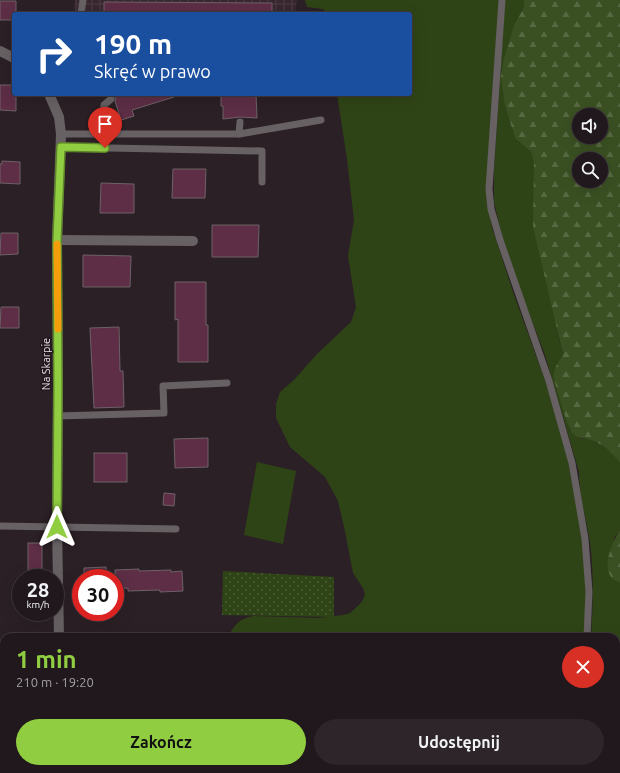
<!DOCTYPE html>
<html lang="pl">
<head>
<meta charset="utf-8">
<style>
	body { margin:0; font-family:Ubuntu,sans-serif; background:#2d2529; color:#f1f3f6; height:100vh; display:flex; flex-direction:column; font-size:15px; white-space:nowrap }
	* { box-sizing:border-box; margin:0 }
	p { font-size:13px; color:#a2a0a3 }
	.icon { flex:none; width:22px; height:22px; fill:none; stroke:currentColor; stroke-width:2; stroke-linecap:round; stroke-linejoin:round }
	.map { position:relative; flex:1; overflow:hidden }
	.panel { position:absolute; left:0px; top:633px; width:620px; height:140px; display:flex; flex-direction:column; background:#20181c; border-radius:12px 12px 0 0; box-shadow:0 4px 16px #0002,0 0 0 1px #3d373b }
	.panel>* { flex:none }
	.top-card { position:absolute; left:12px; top:12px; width:400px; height:84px; border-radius:4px; box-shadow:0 4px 16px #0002,0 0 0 1px #3d373b; background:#1a4fa0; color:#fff; overflow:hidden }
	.buttons { position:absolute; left:572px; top:108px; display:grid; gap:8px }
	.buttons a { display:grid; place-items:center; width:36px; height:36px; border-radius:50%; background:#20181c; box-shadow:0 4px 16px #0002,0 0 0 1px #3d373b; font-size:20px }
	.speed { position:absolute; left:12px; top:569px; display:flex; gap:8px; font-size:20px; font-weight:700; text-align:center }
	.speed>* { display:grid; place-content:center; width:52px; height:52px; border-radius:50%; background:#20181c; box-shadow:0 4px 16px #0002,0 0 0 1px #3d373b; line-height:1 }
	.speed small { font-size:10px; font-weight:400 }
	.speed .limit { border:6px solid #d22; background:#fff; color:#111 }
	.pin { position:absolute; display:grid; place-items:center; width:34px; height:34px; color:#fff; margin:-41px -17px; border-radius:50% 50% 50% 0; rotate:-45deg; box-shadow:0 0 4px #0007 }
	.pin .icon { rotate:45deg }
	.me { position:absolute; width:44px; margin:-22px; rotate:0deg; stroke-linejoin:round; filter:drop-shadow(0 0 3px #0008) }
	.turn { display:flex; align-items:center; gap:14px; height:84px; padding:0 16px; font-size:18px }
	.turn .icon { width:52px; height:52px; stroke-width:2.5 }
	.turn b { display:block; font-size:28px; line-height:34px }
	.round { display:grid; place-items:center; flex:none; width:42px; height:42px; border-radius:21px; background:#2d2529 }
	.summary { display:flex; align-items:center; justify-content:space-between; height:68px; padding:0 16px }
	h1 { font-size:24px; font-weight:700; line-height:30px; color:#90cd41 }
	.cta { display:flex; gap:8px; margin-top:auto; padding:8px 16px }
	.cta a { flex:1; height:46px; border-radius:24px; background:#90cd41; color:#111; font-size:16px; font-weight:700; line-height:46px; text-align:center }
	.cta a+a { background:#2d2529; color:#f1f3f6 }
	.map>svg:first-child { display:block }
	.industrial { fill:url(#industrial-grid) }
	.green { fill:#2f4416 }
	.forest { fill:url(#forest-firs); fill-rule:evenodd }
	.park { fill:url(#park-dots) }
	.building { fill:#5d2e46; stroke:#6e6167 }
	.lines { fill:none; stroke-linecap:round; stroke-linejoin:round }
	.service { stroke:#676164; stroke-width:7 }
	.minor { stroke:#676164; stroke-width:10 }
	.route-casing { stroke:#5e852a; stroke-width:10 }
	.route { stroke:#90cd41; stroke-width:7 }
	.slow { stroke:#f59e0b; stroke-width:7 }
	.labels { text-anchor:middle; stroke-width:3; stroke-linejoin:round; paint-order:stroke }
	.street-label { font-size:11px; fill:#ebe3e6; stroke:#21171c }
</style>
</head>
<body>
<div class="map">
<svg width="620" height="773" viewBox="0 0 620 773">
	<defs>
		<pattern id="industrial-grid" width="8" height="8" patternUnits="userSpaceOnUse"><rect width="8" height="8" fill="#38272f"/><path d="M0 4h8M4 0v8" fill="none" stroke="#4b3c43"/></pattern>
		<pattern id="forest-firs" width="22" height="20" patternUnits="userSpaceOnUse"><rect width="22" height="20" fill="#3a5022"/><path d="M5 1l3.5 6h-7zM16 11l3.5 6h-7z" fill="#576942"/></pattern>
		<pattern id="park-dots" width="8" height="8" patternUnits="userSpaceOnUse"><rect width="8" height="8" fill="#2f4416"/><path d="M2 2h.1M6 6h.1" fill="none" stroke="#4d5f38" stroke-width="1.8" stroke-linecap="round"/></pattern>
	</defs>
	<rect width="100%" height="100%" fill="#2b2025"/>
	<polygon class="industrial" points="75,0 297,0 295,14 74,14"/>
	<g class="green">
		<path d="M305 0H499L489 145 487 204 492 227 513 292 547 386 568 460 582 539 586 592 584 637H228C234 625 240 618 254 616L319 618 343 615 350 613 359 605 363 600 365 594 363 588 353 573 345 531 338 501 325 477 290 447 276 418V404L280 392 293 381 317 354 351 322 356 307 348 256 354 220 347 159 337 94H410V14H328L323 9 307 7Z"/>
		<path d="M505 0H524L523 9 515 23 505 106 515 138 531 152 534 163 558 334 563 354 557 364 570 431 581 439H590L601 445 614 454 620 463V530L614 538V580L620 583V773H583L584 769H616V637H591C593 605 594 573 590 542 586 518 579 495 579 472L545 355 528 311 502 236 494 202V171Z"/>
		<polygon points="257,462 296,471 283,544 244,535"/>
		<polygon points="293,769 578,769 577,773 295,773"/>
	</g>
	<g class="forest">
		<path d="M524 0H620V463C613 453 604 445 591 440 583 437 581 441 572 433 569 430 554 383 554 377 553 369 559 361 563 354L533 227 534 163 531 152 515 138 505 106 501 77 504 58 515 23 523 9ZM579 115H601V137H579ZM579 159H601V181H579Z"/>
		<path d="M620 530V583C616 581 612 580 610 575 603 564 613 540 620 530Z"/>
	</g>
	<polygon class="park" points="223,571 334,577 334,617 222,615"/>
	<g class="building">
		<polygon points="0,1 16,1 16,14 14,14 14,20 0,20"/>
		<polygon points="104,2 272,3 272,14 104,14"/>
		<polygon points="0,85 14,85 14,94 16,94 16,111 0,110"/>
		<polygon points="113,94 173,94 174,97 132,110 134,116 121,120 115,101 116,98"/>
		<polygon points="221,94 256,94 257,118 240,117 223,119 223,106 221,106"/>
		<polygon points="2,161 20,162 20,184 0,183 0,164 2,164"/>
		<polygon points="173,169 206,169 205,198 172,198"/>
		<polygon points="101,183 134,184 134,213 100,213"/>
		<polygon points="212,225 259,225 258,257 212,257"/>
		<polygon points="1,233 18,233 18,254 0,255"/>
		<polygon points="83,255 131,256 130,287 83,287"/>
		<polygon points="175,282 206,282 206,325 208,325 208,362 178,362 178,319 175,320"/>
		<polygon points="1,307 19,307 19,328 0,328"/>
		<polygon points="119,327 120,371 123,371 124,407 94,408 90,328"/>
		<polygon points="208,438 208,467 175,468 174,439"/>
		<rect x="94" y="453" width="33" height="29"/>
		<polygon points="164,493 175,494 174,506 163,505"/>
		<rect x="28" y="543" width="14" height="35"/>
		<polygon points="106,567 107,578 84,578 84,568"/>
		<polygon points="139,569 139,571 171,570 171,572 182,571 183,591 160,592 160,590 128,591 128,588 115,589 115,570"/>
	</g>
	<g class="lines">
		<g class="service">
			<polyline points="502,0 489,189 491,209 500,240 549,381 572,463 585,539 589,592 587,637"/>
			<polyline points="81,14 83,0"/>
			<polyline points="102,133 104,105 111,99"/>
			<polyline points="61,134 239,134 321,120"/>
			<polyline points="239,134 240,122"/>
			<polyline points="61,147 262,151 262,182"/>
			<polyline points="57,416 164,413 163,386 227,383"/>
			<polyline points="0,526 176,529"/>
			<polyline points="580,773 581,769"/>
		</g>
		<g class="minor">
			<polyline points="0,51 14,58"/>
			<polyline points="49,94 59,117 61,134 57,240 58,386 57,527 59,637"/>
			<polyline points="57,240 193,241"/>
			<polyline points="62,769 62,773"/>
		</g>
	</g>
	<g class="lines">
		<g class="route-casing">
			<polyline id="route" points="57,527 58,386 57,240 61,147 105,148"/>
		</g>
		<use href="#route" class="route"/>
		<polyline class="slow" points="57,244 58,329"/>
	</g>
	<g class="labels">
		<g class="street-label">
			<text transform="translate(46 364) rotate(-90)" y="4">Na Skarpie</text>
		</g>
	</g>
</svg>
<div class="buttons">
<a><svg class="icon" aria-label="sound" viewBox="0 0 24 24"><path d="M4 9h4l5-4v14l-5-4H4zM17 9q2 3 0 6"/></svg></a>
<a><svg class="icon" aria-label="search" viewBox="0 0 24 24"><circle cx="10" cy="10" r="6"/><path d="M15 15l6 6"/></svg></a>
</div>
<div class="speed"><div>28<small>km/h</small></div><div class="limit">30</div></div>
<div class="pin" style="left:105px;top:148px;background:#d93025"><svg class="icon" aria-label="arrive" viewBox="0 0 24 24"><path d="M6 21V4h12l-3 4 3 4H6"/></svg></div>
<svg class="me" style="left:57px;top:527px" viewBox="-20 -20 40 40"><path d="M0-17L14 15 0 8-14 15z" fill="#90cd41" stroke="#fff" stroke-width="4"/></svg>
<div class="top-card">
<div class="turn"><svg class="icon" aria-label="right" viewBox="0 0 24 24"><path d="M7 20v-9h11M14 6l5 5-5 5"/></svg><div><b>190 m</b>Skręć w prawo</div></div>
</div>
<section class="panel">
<div class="summary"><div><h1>1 min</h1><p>210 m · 19:20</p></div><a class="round" style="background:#d93025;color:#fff"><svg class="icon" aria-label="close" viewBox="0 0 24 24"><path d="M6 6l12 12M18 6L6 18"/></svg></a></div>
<div class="cta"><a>Zakończ</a><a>Udostępnij</a></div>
</section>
</div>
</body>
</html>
